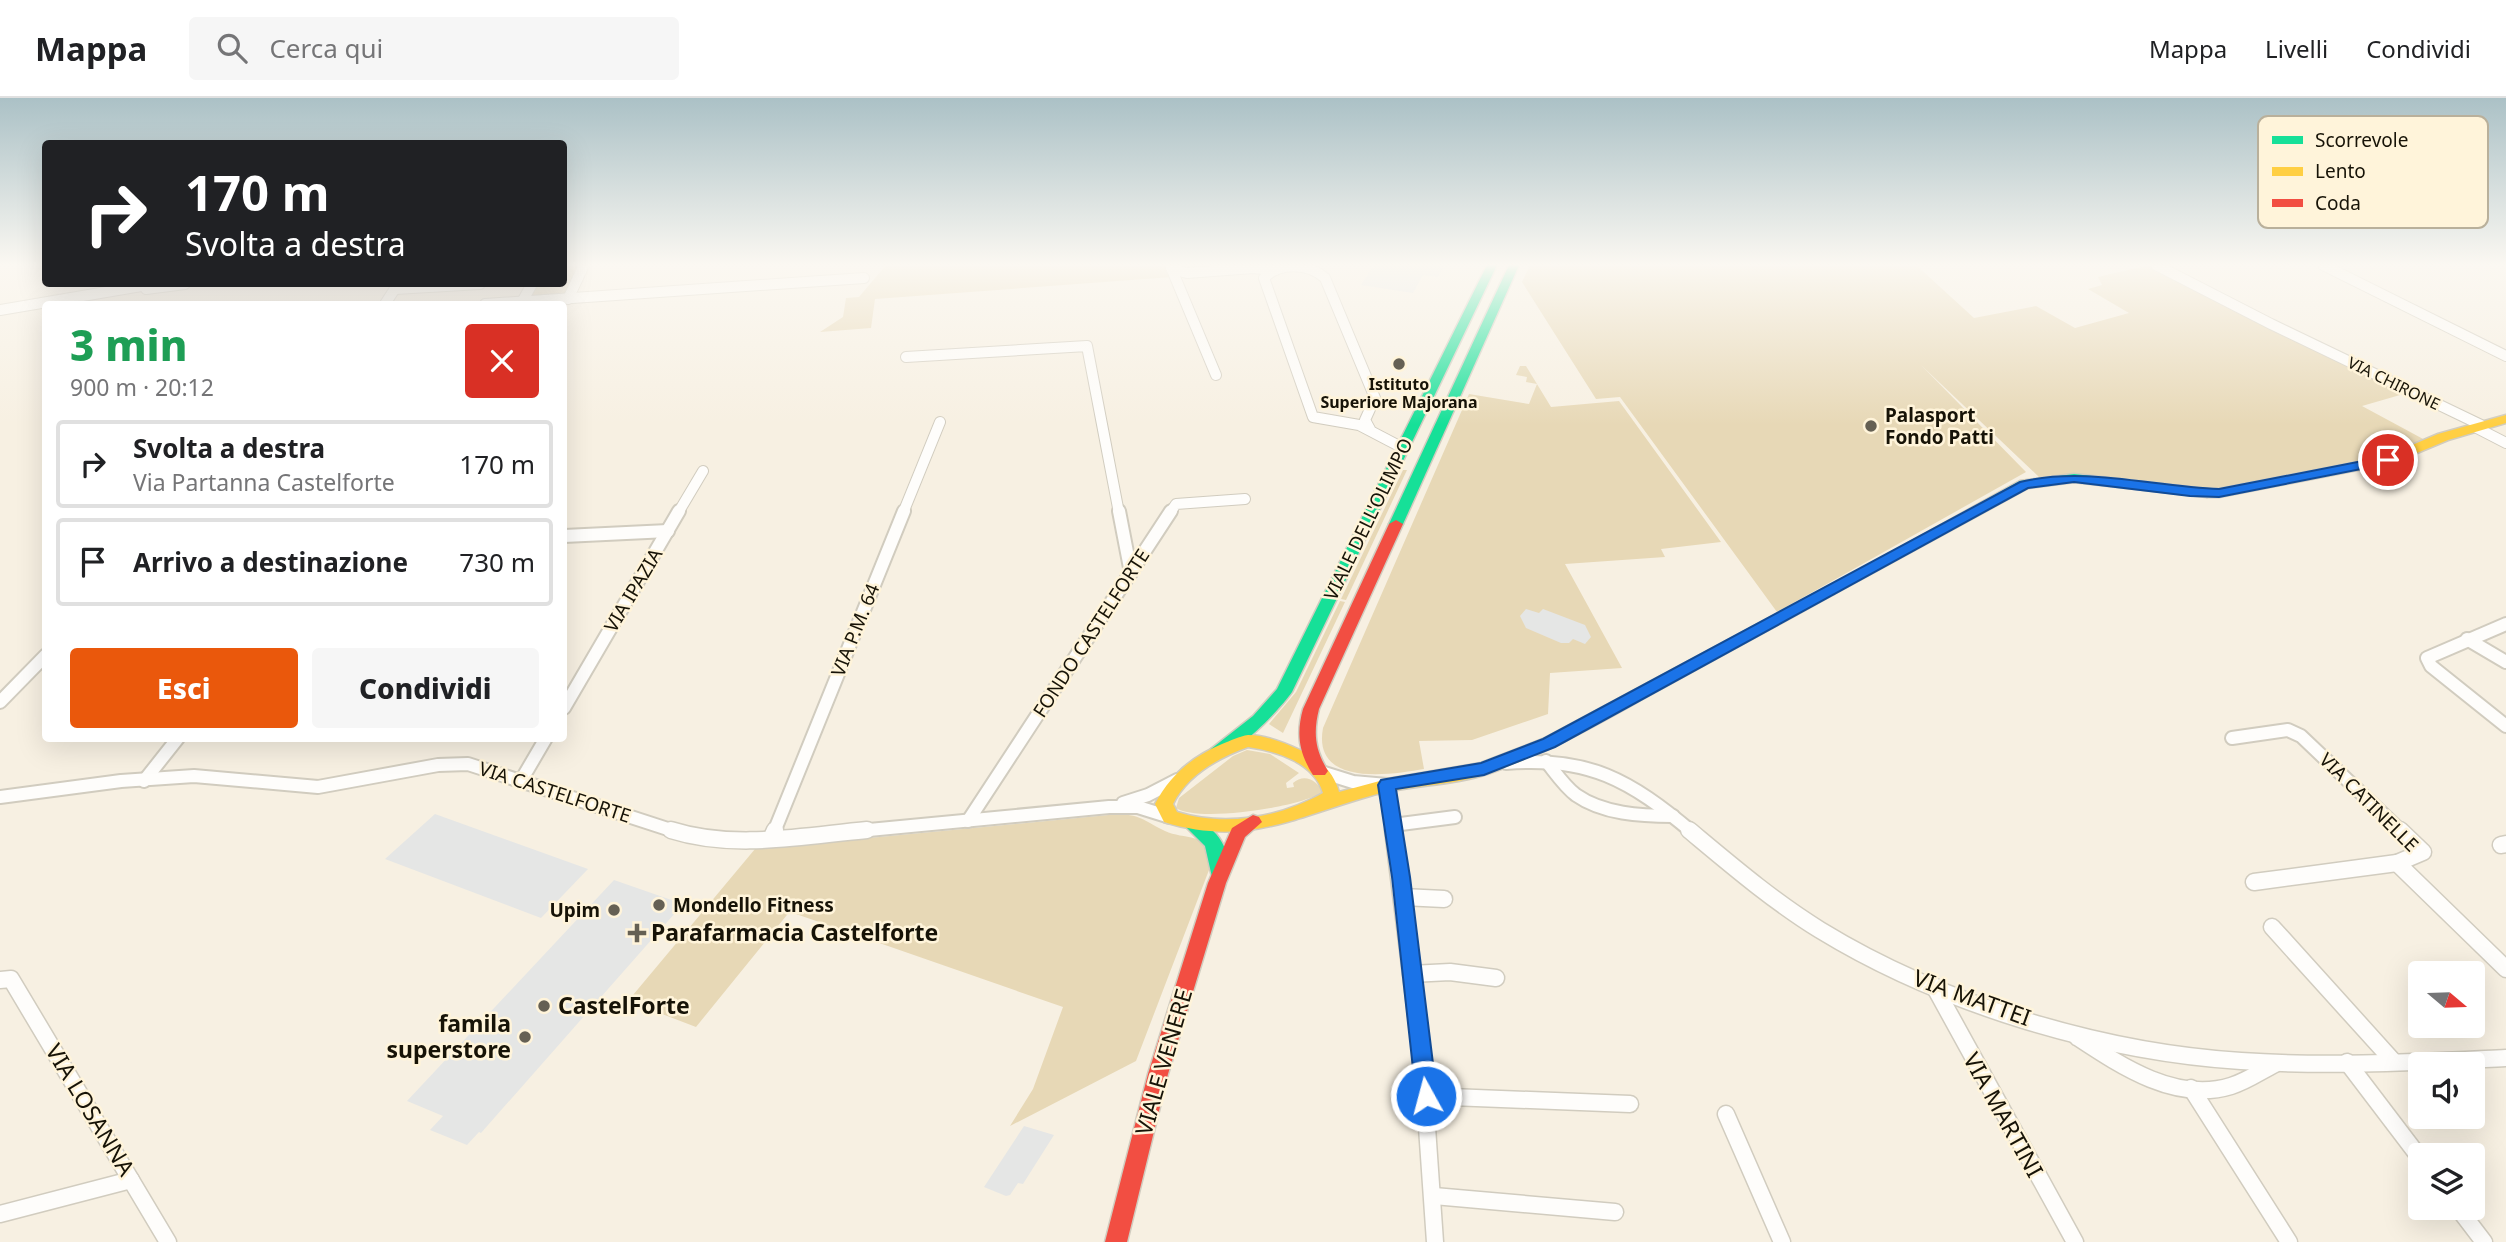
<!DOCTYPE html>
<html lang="it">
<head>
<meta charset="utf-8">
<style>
	body { margin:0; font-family:"Noto Sans",sans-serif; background:#f6f6f6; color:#202124; height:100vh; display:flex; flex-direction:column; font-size:26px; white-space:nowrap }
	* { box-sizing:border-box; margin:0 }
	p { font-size:23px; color:#757577 }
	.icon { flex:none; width:38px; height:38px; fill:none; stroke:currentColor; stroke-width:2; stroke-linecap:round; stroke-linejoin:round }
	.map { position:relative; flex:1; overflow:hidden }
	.panel { position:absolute; left:42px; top:203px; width:525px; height:441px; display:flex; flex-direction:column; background:#fff; border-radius:7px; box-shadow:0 7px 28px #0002 }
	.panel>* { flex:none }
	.hud { position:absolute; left:42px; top:42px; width:525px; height:147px; border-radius:7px; box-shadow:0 7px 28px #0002; background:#202124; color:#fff; overflow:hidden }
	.needle { width:46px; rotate:109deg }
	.controls { position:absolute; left:2408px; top:863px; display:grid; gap:14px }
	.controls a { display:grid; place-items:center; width:77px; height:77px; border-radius:7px; background:#fff; box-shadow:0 7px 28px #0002; font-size:35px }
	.pin { position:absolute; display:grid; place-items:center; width:60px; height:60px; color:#fff; margin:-30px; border:4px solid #fff; border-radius:50%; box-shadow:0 2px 7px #0007 }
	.me { position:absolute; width:77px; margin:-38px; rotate:353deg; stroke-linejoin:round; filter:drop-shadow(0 0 5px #0008) }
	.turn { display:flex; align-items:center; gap:24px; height:147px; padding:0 28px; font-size:32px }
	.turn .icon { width:91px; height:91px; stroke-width:2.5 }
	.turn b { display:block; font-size:49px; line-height:60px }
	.round { display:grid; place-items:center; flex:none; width:74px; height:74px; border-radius:7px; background:#f6f6f6 }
	.overview { display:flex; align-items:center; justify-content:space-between; height:119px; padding:0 28px }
	h1 { font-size:42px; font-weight:800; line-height:52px; color:#1e9e55 }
	.action { display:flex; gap:14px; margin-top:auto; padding:14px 28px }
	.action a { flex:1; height:80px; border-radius:7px; background:#ea580c; color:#fff; font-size:28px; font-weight:800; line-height:80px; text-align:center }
	.action a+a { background:#f6f6f6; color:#202124 }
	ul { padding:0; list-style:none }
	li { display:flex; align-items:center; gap:21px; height:88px; margin:0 14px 10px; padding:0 14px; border:4px solid #e0e0e0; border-radius:7px }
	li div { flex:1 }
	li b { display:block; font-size:26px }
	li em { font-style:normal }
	header { display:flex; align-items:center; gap:42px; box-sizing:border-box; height:98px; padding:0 35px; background:#fff; border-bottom:2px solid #e0e0e0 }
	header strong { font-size:33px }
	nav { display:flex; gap:38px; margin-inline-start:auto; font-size:24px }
	.search { width:490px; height:63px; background:#f6f6f6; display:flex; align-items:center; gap:18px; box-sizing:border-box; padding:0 24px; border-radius:7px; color:#757577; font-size:26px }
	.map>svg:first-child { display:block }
	.green { fill:#e7d8b6 }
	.building { fill:#e5e6e5 }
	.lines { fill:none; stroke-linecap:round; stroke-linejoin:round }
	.street-far2-casing { stroke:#d1ccbf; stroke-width:12 }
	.street-far1-casing { stroke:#d1ccbf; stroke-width:16 }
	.street-casing { stroke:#d1ccbf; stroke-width:19 }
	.fast-casing { stroke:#d1ccbf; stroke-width:3 }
	.slow-casing { stroke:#d1ccbf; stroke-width:3 }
	.jam-casing { stroke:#d1ccbf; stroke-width:3 }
	.street-far2 { stroke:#fefdfb; stroke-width:10 }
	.street-far1 { stroke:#fefdfb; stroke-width:12 }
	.street { stroke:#fefdfb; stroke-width:16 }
	.fast { fill:#16e098; fill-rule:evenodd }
	.slow { fill:#ffcf43; fill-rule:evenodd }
	.jam { fill:#f24e42; fill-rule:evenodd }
	.route { fill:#1a73e8; stroke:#114b97; stroke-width:2 }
	.poi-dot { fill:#656054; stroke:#fff4da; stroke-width:2.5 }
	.labels { text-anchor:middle; stroke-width:5; stroke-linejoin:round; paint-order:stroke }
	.far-street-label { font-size:16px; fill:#171307; stroke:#fff4da }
	.far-poi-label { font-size:16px; font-weight:bold; fill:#171307; stroke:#fff4da }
	.poi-label { font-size:19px; font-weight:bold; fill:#171307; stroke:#fff4da; text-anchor:start }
	.street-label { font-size:19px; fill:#171307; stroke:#fff4da }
	.near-poi-label { font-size:23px; font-weight:bold; fill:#171307; stroke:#fff4da; text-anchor:start }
	.near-street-label { font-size:23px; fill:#171307; stroke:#fff4da }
	.key { fill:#fff4da; stroke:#b9b09b; stroke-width:2 }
	.key-label { font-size:19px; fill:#171307 }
</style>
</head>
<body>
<header>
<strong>Mappa</strong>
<div class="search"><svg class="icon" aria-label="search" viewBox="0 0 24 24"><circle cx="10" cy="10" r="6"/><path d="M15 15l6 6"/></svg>Cerca qui</div>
<nav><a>Mappa</a><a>Livelli</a><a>Condividi</a></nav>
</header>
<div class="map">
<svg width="2506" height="1144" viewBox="0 0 2506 1144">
	<rect width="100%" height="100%" fill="#f7f0e2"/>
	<g class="green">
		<polygon points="564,167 579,167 565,197 529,200 536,186 564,186"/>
		<polygon points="886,167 1166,167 1172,179 875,201 871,230 820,234 843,219 846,200 859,199"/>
		<polygon points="1530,167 1916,167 1974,220 2036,208 2075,230 2129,215 2088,191 2102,187 2098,179 2145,168 2151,169 2407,295 2362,308 2425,342 2345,367 2216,391 2093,378 2039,379 1921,267 2026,374 1777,514 1620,299 1596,301 1522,184"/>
		<path d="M1520 268H1526L1551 309 1619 303 1721 444 1661 451 1665 459 1565 466 1622 570 1550 575 1548 616 1472 642 1419 643 1424 671C1390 677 1312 689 1323 630L1469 296 1529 306 1537 286 1526 284 1527 279 1516 277Z"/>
		<polygon points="1403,372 1407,372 1346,502 1341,501"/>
		<polygon points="1340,503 1345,504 1283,635 1269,626 1296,594"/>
		<path d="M1247 652 1270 656 1299 675 1286 685 1287 690 1294 689 1293 685C1304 675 1317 682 1323 694 1301 709 1199 725 1176 710L1179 700 1233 658Z"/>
		<path d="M1119 716C1142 717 1146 724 1165 733 1186 743 1219 733 1209 772L1136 963 1010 1028 1033 991 1063 909 796 816 800 810 795 807 696 929 628 903 755 751Z"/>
	</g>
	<g class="building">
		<polygon points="1374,167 1445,167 1438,179 1423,177 1413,195 1361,187"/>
		<polygon points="1526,511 1539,515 1543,511 1585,527 1591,539 1585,546 1573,541 1569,545 1561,545 1526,530 1520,518"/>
		<polygon points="435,716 588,771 541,820 385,761"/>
		<polygon points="614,782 683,806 481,1035 479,1034 467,1047 430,1032 443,1018 407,1003"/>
		<polygon points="1024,1028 1054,1037 1023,1086 1018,1085 1010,1097 1006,1098 984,1089"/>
	</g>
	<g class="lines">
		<g class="street-far2-casing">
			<g id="street-far2">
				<polyline points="1170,167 1216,277"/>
				<polyline points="1175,167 1179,173 1187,175 1253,170 1273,172"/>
				<polyline points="2156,167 2271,226 2481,327"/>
				<polyline points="2323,167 2506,258"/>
				<polyline points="146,191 185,186"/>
				<polyline points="395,191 480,186"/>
				<polyline points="568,201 584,167"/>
				<polyline points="522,204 532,186"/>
				<polyline points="385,206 398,186"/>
				<polyline points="485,206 864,180"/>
				<polyline points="0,212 153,186"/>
				<polyline points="906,259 1087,248 1119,415"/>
				<polyline points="2475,329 2506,345"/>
				<path d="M1371 333 1365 322 1375 300 1325 180C1308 165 1280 164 1264 180L1313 319 1359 327 1403 350"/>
				<polyline points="678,415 703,373"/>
				<polyline points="903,415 940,324"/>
				<polyline points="1170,415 1176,406 1245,401"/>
			</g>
		</g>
		<g class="street-far1-casing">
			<g id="street-far1">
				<polyline points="1119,413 1131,475"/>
				<polyline points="564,438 668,433"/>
				<polyline points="2506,526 2427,560 2431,568 2506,628"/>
				<polyline points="2467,541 2506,564"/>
				<polyline points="0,604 46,557"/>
				<polyline points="564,610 679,413"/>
				<polyline points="2232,640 2288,632 2301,638 2402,734"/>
				<path d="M1546 663C1555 674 1564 688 1576 697 1603 716 1641 718 1673 718"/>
				<path d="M1506 665C1588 658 1630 682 1692 734"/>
				<polyline points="1321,674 1353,684 1387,687 1393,734"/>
				<polyline points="522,681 546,640"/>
				<polyline points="144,683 178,640"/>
				<polyline points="0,699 121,683 194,678 318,689 438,667 468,666 677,734"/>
				<polyline points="1123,705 1148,697 1177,682"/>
				<polyline points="968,723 1171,413"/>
				<polyline points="1393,727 1455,719"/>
				<polyline points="774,734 904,413"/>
				<polyline points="848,734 1109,709 1138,709 1170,719"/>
			</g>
		</g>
		<g class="street-casing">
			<g id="street">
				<path d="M671 732C734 752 802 738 867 732"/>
				<polyline points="1393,732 1423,972 1435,1144"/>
				<path d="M1689 732C1731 767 1773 803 1820 832 1941 906 2100 954 2241 963 2329 969 2418 964 2506 960"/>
				<polyline points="2400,732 2423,754 2397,765 2506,871"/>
				<polyline points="771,741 775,732"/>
				<polyline points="2501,747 2506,746"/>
				<polyline points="2254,784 2397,765"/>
				<polyline points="1403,799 1444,801"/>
				<polyline points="2272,829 2394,964"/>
				<polyline points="1411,876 1450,874 1496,880"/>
				<polyline points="0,882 11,881 168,1144"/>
				<polyline points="1934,888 2075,1144"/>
				<path d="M2077 939C2121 968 2176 1005 2231 988 2247 983 2261 973 2275 966"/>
				<polyline points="2347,964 2420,1060"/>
				<polyline points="2191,990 2289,1144"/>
				<polyline points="1426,998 1630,1006"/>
				<polyline points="1726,1016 1782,1144"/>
				<polyline points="1434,1098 1615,1114"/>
				<polyline points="2458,1110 2484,1144"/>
				<polyline points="0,1116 131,1082"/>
			</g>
		</g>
		<g class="fast-casing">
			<g id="fast">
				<path d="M1487 167H1497L1292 594C1281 610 1230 665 1211 659L1209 655 1211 651 1253 618 1277 591Z"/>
				<polygon points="1509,167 1519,167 1403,426 1396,430 1391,429 1389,426"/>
				<polygon points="2074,376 2207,391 2214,395 2207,399 2074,384 2028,390 1834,496 1824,496 1822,493 2020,383"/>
				<path d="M1194 721C1216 728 1236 756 1224 779L1218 781 1212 779 1205 748 1185 728 1188 723Z"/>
			</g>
		</g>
		<g class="slow-casing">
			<g id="slow">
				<polygon points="2506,317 2506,325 2448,342 2393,365 2219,399 2207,399 2200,395 2207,391 2219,391 2384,359 2438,336"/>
				<path d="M1829 488 1834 490 1836 493 1834 496C1772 530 1710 564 1648 598 1596 627 1546 656 1490 675 1453 688 1408 687 1370 698 1293 720 1245 749 1164 724L1155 706C1170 677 1192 659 1222 646 1230 643 1240 638 1248 637 1265 637 1285 645 1300 652 1319 660 1334 674 1339 694L1387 681 1481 665 1543 641ZM1248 649C1276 653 1314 664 1323 695 1279 720 1225 729 1177 714L1173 706C1187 677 1218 660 1248 649Z"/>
			</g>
		</g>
		<g class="jam-casing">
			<g id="jam">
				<path d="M1396 422 1403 426 1319 611C1313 635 1315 652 1328 673L1325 677H1313C1299 655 1296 636 1303 611L1389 426Z"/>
				<polygon points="1253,717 1259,719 1262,724 1245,739 1226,785 1168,976 1127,1144 1105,1144 1148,976 1208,785 1232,730"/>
			</g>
		</g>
		<use href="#street-far2" class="street-far2"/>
		<use href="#street-far1" class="street-far1"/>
		<use href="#street" class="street"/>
		<use href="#fast" class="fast"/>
		<use href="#slow" class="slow"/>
		<use href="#jam" class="jam"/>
	</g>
	<linearGradient id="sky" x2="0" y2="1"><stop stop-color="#abc1c6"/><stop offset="0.51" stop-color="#fbf8f2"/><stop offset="1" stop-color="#fbf8f2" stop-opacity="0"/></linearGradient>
	<rect width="2506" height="327" fill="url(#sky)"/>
	<path class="route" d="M2388 358 2392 359V365L2219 399 2190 398 2074 384 2028 390 1555 649 1484 677 1396 691 1410 779 1437 998 1434 1005 1426 1007 1419 1005 1416 998 1392 779 1378 687 1381 682 1481 665 1543 641 2020 384C2086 368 2153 389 2219 391Z"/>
	<g class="poi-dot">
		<circle cx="1399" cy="266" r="7"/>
		<circle cx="1871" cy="328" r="7"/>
		<circle cx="659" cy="807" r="7"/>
		<circle cx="614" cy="812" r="7"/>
		<path d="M633.5 824.5h7v7h7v7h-7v7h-7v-7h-7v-7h7z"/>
		<circle cx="544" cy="908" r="7"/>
		<circle cx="525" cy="939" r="7"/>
	</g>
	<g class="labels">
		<g class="far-street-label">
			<text transform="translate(2394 285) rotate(26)" y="6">VIA CHIRONE</text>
		</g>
		<g class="far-poi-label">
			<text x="1399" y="292">Istituto<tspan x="1399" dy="18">Superiore Majorana</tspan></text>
		</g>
		<g class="poi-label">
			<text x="1885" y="324">Palasport<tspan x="1885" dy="22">Fondo Patti</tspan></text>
			<text x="673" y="814">Mondello Fitness</text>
			<text x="600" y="819" text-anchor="end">Upim</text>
		</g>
		<g class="street-label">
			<text transform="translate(1368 421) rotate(-64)" y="7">VIALE DELL'OLIMPO</text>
			<text transform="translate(633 492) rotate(-59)" y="7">VIA IPAZIA</text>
			<text transform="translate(855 532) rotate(-68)" y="7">VIA P.M. 64</text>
			<text transform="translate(1091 535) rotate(-57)" y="7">FONDO CASTELFORTE</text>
			<text transform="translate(555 694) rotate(18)" y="7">VIA CASTELFORTE</text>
			<text transform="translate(2369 704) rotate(45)" y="7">VIA CATINELLE</text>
		</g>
		<g class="near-poi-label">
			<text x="651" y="843">Parafarmacia Castelforte</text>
			<text x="558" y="916">CastelForte</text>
			<text x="511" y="934" text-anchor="end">famila<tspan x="511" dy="26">superstore</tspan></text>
		</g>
		<g class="near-street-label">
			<text transform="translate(1972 900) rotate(20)" y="8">VIA MATTEI</text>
			<text transform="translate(1164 964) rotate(-74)" y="8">VIALE VENERE</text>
			<text transform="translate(90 1012) rotate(59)" y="8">VIA LOSANNA</text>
			<text transform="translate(2003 1017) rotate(61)" y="8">VIA MARTINI</text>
		</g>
	</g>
	<rect x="2258" y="18" width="230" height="112" rx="10" class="key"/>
	<rect x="2272" y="38" width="31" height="8" fill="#16e098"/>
	<rect x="2272" y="69" width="31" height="9" fill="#ffcf43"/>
	<rect x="2272" y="101" width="31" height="8" fill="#f24e42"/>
	<g class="key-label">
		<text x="2315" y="49">Scorrevole</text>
		<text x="2315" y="80">Lento</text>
		<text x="2315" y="112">Coda</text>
	</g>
</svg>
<div class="controls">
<a><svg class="needle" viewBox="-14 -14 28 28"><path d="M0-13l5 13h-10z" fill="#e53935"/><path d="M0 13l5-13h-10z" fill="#757577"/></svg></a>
<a><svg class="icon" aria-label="sound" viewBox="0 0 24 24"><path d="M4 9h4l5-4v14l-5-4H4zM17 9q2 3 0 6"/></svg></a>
<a><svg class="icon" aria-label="layers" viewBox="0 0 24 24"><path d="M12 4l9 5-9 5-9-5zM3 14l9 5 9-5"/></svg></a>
</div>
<div class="pin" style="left:2388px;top:362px;background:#d93025"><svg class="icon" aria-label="arrive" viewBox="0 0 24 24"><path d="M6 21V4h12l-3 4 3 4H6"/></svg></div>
<svg class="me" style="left:1426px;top:998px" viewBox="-20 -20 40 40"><circle r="17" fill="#1a73e8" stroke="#fff" stroke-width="3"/><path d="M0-11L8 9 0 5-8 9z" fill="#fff"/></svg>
<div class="hud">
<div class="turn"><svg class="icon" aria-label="right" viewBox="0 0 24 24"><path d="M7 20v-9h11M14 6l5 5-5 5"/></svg><div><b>170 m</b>Svolta a destra</div></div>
</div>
<section class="panel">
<div class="overview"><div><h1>3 min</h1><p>900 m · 20:12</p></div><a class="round" style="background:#d93025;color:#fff"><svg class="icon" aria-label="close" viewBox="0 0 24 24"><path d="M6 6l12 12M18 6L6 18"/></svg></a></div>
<ul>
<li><svg class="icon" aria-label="right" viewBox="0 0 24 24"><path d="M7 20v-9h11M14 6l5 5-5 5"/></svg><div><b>Svolta a destra</b><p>Via Partanna Castelforte</p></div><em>170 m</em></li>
<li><svg class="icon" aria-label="arrive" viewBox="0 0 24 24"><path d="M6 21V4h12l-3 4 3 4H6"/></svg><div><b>Arrivo a destinazione</b></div><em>730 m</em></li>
</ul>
<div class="action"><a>Esci</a><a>Condividi</a></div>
</section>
</div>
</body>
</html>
